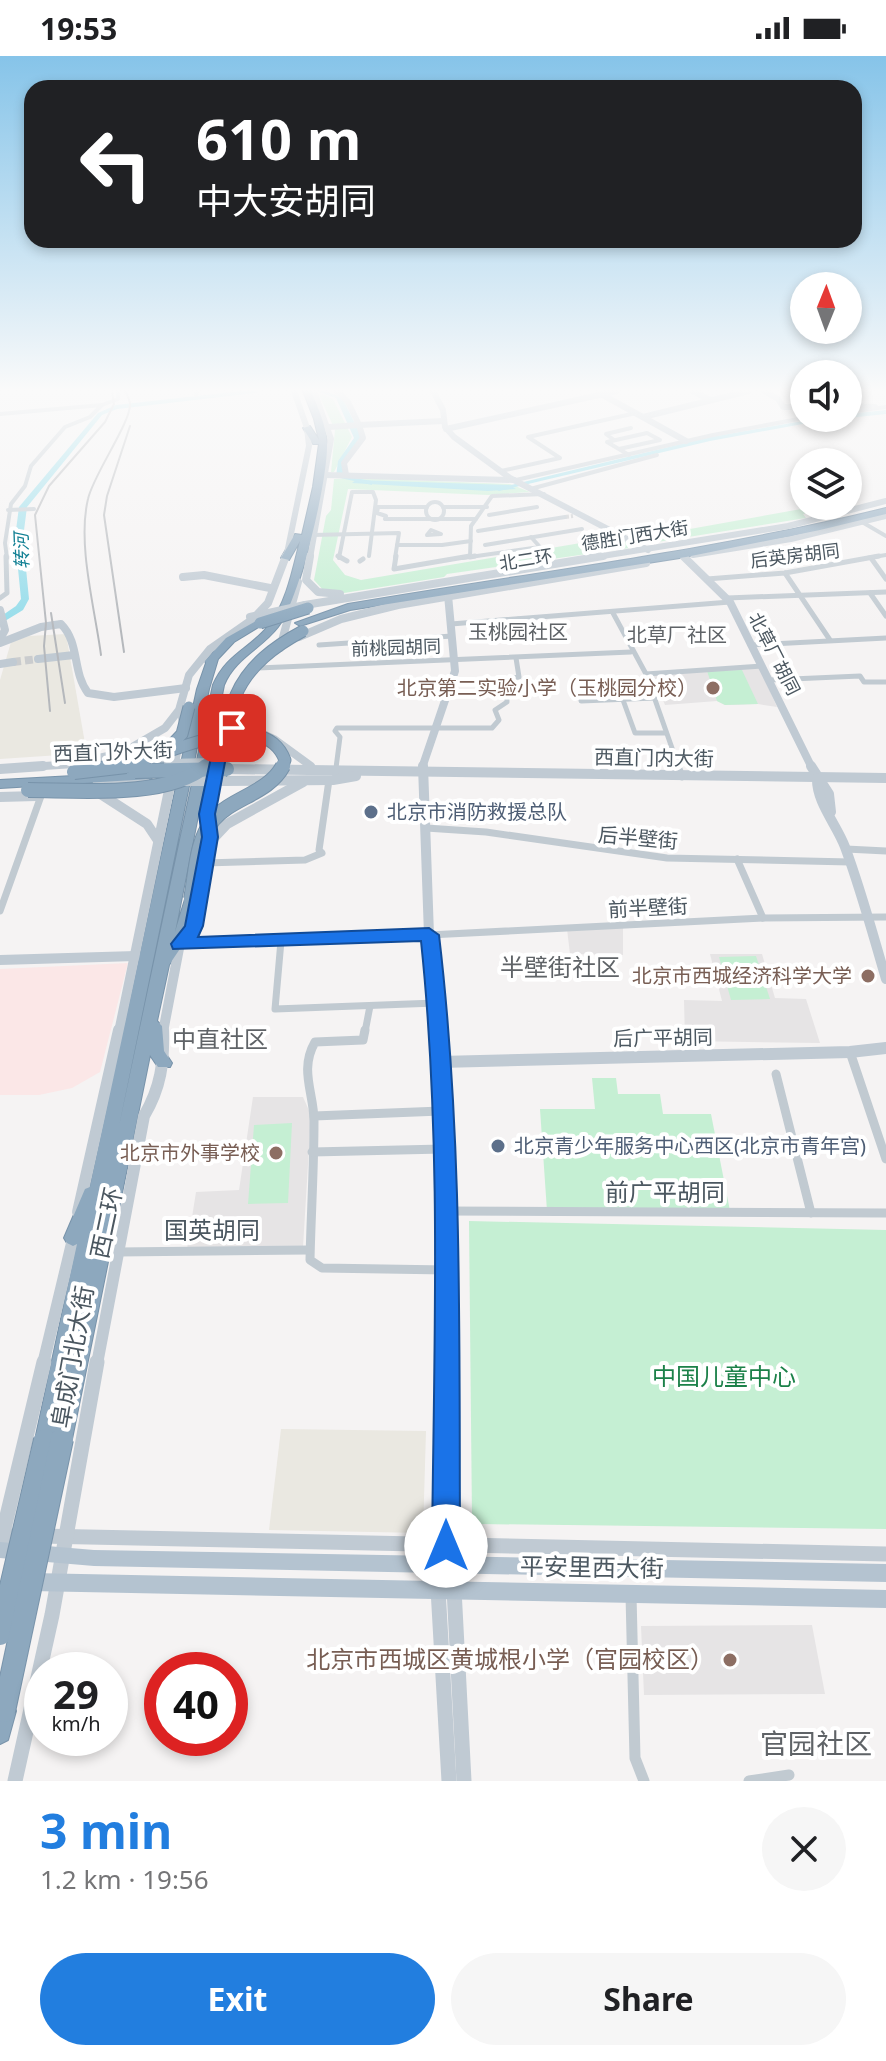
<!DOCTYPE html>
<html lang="en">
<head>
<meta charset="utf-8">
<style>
	body { margin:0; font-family:"Noto Sans","Noto Sans SC",sans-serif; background:#f6f6f6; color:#202124; height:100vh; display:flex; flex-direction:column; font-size:30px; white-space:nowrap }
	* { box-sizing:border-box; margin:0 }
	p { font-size:26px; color:#757577 }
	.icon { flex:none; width:44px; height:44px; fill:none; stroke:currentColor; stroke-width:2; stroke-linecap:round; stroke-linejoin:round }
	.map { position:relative; height:1725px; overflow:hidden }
	.details { display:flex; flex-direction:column; background:#fff; flex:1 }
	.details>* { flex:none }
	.guide { position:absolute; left:24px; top:24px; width:838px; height:168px; border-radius:24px; box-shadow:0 4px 12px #0003; background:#202124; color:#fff; overflow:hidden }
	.needle { width:52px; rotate:1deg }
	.controls { position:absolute; left:790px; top:216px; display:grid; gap:16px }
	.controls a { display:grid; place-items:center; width:72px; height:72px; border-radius:50%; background:#fff; box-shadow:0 4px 12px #0003; font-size:40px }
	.speed { position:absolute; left:24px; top:1596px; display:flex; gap:16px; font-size:40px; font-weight:700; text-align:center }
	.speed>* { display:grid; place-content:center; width:104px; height:104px; border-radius:50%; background:#fff; box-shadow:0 4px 12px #0003; line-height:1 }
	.speed small { font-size:20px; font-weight:400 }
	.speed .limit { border:12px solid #d22; background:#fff; color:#111 }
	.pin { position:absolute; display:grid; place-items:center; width:68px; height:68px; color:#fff; margin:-34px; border-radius:16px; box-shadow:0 4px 12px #0006 }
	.me { position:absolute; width:88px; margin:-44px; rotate:0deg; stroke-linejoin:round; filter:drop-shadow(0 0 6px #0008) }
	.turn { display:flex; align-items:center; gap:28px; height:168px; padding:0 40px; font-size:36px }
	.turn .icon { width:104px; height:104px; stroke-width:2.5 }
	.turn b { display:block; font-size:56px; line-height:68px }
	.round { display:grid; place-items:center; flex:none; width:84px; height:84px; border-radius:42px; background:#f6f6f6 }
	.head { display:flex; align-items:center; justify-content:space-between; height:136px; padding:0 40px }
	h1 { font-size:48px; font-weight:700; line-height:60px; color:#227edf }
	.button { display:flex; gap:16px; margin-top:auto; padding:16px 40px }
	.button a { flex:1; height:92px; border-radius:48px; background:#227edf; color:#fff; font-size:32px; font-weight:700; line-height:92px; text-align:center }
	.button a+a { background:#f6f6f6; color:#202124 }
	.status { display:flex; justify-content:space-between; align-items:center; height:56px; padding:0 40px; background:#fff; direction:ltr }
	.status svg { height:22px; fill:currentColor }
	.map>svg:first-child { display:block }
	.commercial { fill:#eae8e1 }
	.education { fill:#e6e4e5 }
	.medical { fill:#fbe7e7 }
	.green { fill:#c5efd3 }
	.water { fill:#94dcea }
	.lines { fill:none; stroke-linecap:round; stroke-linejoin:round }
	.river { fill:#94dcea; fill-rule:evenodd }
	.street-tunnel { stroke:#caccce; stroke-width:4; stroke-dasharray:4 2; stroke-linecap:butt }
	.secondary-tunnel { stroke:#caccce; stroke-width:8; stroke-dasharray:8 4; stroke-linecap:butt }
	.highway-casing { stroke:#7893aa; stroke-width:2 }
	.street-far4 { stroke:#c1cad1; stroke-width:4 }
	.street-far3 { stroke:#c1cad1; stroke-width:5 }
	.street-far2 { stroke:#c1cad1; stroke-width:7 }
	.street-far1 { stroke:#c1cad1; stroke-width:9 }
	.street { stroke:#c1cad1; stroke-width:11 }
	.secondary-far4 { stroke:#c0cad3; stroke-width:6 }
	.secondary-far3 { stroke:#c0cad3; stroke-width:8 }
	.secondary-far2 { stroke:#c0cad3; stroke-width:10 }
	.secondary-far1 { stroke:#c0cad3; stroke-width:12 }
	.secondary { stroke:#c0cad3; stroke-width:15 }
	.primary { fill:#b4c3d0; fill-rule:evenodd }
	.highway { fill:#8da8be; fill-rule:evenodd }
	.rail { stroke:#b5b8bc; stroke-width:2 }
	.highway-bridge-far2-casing { stroke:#7893aa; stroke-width:13; stroke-linecap:butt }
	.highway-bridge-far1-casing { stroke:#7893aa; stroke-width:16; stroke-linecap:butt }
	.highway-bridge-casing { stroke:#7893aa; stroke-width:24; stroke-linecap:butt }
	.secondary-bridge-far1 { stroke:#c0cad3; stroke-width:8 }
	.secondary-bridge { stroke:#c0cad3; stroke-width:10 }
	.highway-bridge-far2 { stroke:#8da8be; stroke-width:11 }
	.highway-bridge-far1 { stroke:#8da8be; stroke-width:14 }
	.highway-bridge { stroke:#8da8be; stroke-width:22 }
	.route { fill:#1a73e8; stroke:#114b97; stroke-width:2 }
	.education-dot { fill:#8d6e63; stroke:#fff; stroke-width:3 }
	.service-dot { fill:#5c6f8a; stroke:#fff; stroke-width:3 }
	.labels { text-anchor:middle; stroke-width:8; stroke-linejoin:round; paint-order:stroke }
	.far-street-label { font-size:18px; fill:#4b5760; stroke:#fff }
	.far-water-label { font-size:18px; font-style:italic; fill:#128094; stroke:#fff }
	.far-quarter-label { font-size:20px; fill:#5f6367; stroke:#fff }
	.education-label { font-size:20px; fill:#785e54; stroke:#fff; text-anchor:end }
	.street-label { font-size:20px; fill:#4b5760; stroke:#fff }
	.service-label { font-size:20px; fill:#4e5e75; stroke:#fff; text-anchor:start }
	.quarter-label { font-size:24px; fill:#5f6367; stroke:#fff }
	.near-street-label { font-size:24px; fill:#4b5760; stroke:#fff }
	.near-park-label { font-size:24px; fill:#1c8149; stroke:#fff }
	.near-education-label { font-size:24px; fill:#785e54; stroke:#fff; text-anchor:end }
	.near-quarter-label { font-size:28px; fill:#5f6367; stroke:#fff }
</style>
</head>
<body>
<div class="status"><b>19:53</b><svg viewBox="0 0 49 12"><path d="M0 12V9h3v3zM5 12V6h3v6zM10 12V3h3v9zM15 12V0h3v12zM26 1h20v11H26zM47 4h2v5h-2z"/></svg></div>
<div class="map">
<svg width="886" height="1725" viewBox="0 0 886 1725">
	<rect width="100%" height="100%" fill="#f5f3f3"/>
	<g class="commercial">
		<polygon points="66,578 86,693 75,698 0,703 0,624 11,586 29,580"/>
		<polygon points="281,1373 426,1375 423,1477 269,1474"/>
	</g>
	<g class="education">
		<polygon points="759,611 777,651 758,648 725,649 717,645 665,649 653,619"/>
		<polygon points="623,872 623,899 570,898 567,873"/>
		<polygon points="710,898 762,898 775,942 806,943 820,987 685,985 684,944 722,945"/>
		<polygon points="253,1041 303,1041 311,1059 303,1191 187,1193 196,1136 239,1134"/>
		<polygon points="812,1569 825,1638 644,1639 641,1570"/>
	</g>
	<polygon class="medical" points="128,907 100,1016 72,1032 39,1039 0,1039 0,913"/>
	<g class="green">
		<polygon points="323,338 333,343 352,381 334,416 331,416 335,374 319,339"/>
		<polygon points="353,422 510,428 530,436 488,439 348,433 333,504 345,519 361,524 616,481 636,491 447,518 444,521 344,537 324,535 314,524 326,460 331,454 334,423"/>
		<polygon points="818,450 836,450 803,458 806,462 645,488 634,483"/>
		<polygon points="742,614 758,648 725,649 717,645 707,615"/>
		<polygon points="756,900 770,943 731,944 719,901"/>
		<polygon points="592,1022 616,1022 618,1038 660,1038 663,1058 711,1058 730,1155 547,1155 540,1053 595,1053"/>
		<polygon points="292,1067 288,1147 248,1148 254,1069"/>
		<polygon points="469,1165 886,1174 886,1473 478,1468 472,1463"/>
	</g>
	<polygon class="water" points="356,424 509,429 516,433 488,435 352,427"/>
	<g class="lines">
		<g class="river">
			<polygon points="241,335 258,335 255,337 117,353 102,359 27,451 23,482 29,543 23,554 0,568 0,561 16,550 21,543 15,482 19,451 98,357 116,349"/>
			<polygon points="316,335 325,335 342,341 362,382 346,405 344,420 372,425 372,429 336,421 338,405 354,382 336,342"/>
			<polygon points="886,354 886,358 848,362 848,358"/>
			<polygon points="820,362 835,362 710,385 499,435 495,433 710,381"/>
		</g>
		<polyline class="street-tunnel" points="565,461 573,460"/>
		<polyline class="secondary-tunnel" points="13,606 38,603"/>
		<g class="highway-casing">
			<g id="highway">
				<path d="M303 335H311C318 352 326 369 327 388 328 424 300 543 278 571 261 593 235 602 224 629L175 876 186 840 191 838 198 843 188 881 169 909 157 965 162 970 164 995 172 1007 170 1011H158L150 999 72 1383 69 1390 62 1393 54 1387 52 1391 45 1394 38 1391 35 1384 77 1188 73 1190 67 1187 64 1182 85 1133 90 1131 197 633 206 607 205 605 226 582 256 565 260 564 265 567 234 586 218 603 209 633 119 1070 213 629C226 598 250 593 269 569 287 546 293 512 300 485L289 504 281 502 295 478 302 479 313 431 319 388H313L303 372 310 370 319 384 314 363Z"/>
				<path d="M886 452V458L820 474 686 501 350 554 300 570 295 567 348 548C528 517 709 496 886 452Z"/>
				<polygon points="147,716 153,720 151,723 0,732 0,724"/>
				<polygon points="4,1643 12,1647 16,1655 8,1684 0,1688 0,1645"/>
			</g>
		</g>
		<g class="street-far4">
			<polyline points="196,339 197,335"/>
			<polyline points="102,349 118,343 118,335"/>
			<polyline points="848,356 886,351"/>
			<polyline points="0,358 102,349 90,361 65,371 31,410 25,430 11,448 5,487 7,502"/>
			<polyline points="614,384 606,378 631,372"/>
			<polyline points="619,393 660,384 647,377 607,386 629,399"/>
			<polyline points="501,415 560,402 528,381 636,357"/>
			<polyline points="516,424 713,379 804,362"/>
			<polyline points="534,432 657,399"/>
			<circle cx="435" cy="455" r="9"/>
			<polyline points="378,451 377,457 386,460 385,463 476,463"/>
			<polyline points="378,451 427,451"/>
			<polyline points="443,451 487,451"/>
			<polyline points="8,454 34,453"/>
			<polyline points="489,459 537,451"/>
			<polyline points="862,466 886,480"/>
			<polygon points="431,474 441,478 427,479"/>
			<polyline points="478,475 565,461"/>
			<polyline points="313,479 399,477 395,502"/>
			<polyline points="397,489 442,489 471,485"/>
			<polyline points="485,489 582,473"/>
			<polyline points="470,501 540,491 531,481"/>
			<polyline points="339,502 352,436 373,436 376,444 369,500"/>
			<polyline points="462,502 470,501 471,470 492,440 544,438"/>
			<polyline points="867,502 886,499"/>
		</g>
		<g class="street-far3">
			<polyline points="338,500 347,505"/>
			<polyline points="396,500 394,513 470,500"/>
			<polyline points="470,501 475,500"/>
			<polyline points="871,502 886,523"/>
			<polyline points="360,505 363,503"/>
			<polyline points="785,517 830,584"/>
			<polyline points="707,523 785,517 879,500"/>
			<polyline points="870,537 886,560"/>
			<polyline points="0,542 7,537 6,500"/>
			<polyline points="727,542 886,536"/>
			<polyline points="613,557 646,618 679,712"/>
			<polyline points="451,568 730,546"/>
			<polyline points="475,580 522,575 518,563"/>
			<polyline points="319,589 452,580"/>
			<polyline points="750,589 886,582"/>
			<polyline points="258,612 631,596"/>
			<polyline points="646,618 762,610"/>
			<polyline points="769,624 860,620 864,626 886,626"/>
			<polyline points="623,644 635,677 666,677"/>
			<polyline points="581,645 655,642"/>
			<polyline points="336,712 340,681 335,675 337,672 492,672 499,664 495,654 507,646 506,623 519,621 516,602"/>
		</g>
		<g class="street-far2">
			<polyline points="678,710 682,721"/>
			<polyline points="426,772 486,776 667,802 850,806"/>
			<polyline points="846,793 886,795"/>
			<polyline points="737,803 763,862"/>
			<polyline points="205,807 305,804 322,797 319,794 329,724"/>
			<polyline points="0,855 41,740"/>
			<polyline points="429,879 763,862 886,861"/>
			<polyline points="281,885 275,953 436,947"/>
			<polyline points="365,976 370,950"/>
		</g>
		<g class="street-far1">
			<path d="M365 974 363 984 315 986C299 1014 314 1037 314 1065 314 1112 311 1158 310 1204L322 1212 447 1214"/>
			<polyline points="850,996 886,1103"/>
			<polyline points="776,1018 811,1157"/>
			<polyline points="314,1060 441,1055"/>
			<polyline points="312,1096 443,1093"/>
			<polyline points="444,1155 886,1157"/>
			<polyline points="118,1196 309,1194"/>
		</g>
		<g class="street">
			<polyline points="631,1539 635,1702 644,1725"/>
			<polyline points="749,1725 789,1719"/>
		</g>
		<g class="secondary-far4">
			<polyline points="337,335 348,346 359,369 443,365"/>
			<polyline points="433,335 443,354 445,371 454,381 510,422 648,494"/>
			<polyline points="693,335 710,344"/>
			<polyline points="764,335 778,343 783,351 804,351"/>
			<polyline points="601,338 686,385"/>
			<polyline points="848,350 875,351"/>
			<polyline points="643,361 749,335"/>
			<polyline points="329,371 359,369 363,382 344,407 346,419"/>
			<polyline points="446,373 617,335"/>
			<polyline points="325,419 514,424"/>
			<polyline points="693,499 791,483 886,460"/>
			<polyline points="286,502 309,390 307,372 294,335"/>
			<polyline points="310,502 331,383 314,335"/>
			<polyline points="590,502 788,470 886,445"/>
		</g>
		<g class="secondary-far3">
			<polyline points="310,500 306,524 318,536 340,538"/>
			<polyline points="684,501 730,546 812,712"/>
			<polyline points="183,521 204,519 270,532"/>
			<polyline points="305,549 603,500"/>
			<polyline points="0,554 5,574 0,583"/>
			<polyline points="299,581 341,563 398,549 646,507"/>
			<path d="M0 587 41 571 61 568C80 587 72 616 88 637L114 641 186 632"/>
			<polyline points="280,592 298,526"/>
			<polyline points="38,603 74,599"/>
			<polyline points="0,608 13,606"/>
			<polyline points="181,650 183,671"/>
			<polyline points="234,656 244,669 274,683 311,710"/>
			<polyline points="142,705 168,707"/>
			<polyline points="70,708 122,697 165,672 179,654 189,619 210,593 253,563 268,547 286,500"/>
			<polyline points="14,712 74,708"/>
			<polyline points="174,712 179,687"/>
			<polyline points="216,712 231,675 234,658"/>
			<polyline points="422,712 455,615 448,539"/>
		</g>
		<g class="secondary-far2">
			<polyline points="423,710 429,879 438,976"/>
			<polyline points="811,710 829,738 831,756"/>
			<polyline points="0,713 43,710"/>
			<polyline points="227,713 886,722"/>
			<path d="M817 722C816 746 837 769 845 791 861 834 873 879 886 923"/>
			<polyline points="224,725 333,724 356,720"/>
			<polyline points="97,729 145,726"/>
			<polyline points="99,737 147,768 157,783"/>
			<polyline points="0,741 36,740"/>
			<polyline points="210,786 227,768 303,726"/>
			<polyline points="180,888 190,879 194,867 210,782 207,758 216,710"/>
			<polyline points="180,888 429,879"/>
			<polyline points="0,904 136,900"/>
			<polyline points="119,976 174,710"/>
			<polyline points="163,976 181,882"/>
		</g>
		<g class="secondary-far1">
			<polyline points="438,974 447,1214 447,1308"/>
			<polyline points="440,1006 850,996 886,992"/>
			<polyline points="78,1156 119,974"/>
			<polyline points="43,1308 74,1179"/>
			<path d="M97 1308 144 1060C161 1031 164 1007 163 974"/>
		</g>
		<g class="secondary">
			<polyline points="447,1306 446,1510 454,1533 464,1725"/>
			<polyline points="2,1480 24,1480"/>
			<polyline points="40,1480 886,1498"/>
			<polyline points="0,1489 44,1306"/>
			<polyline points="446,1510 438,1533 449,1725"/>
			<polyline points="15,1725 52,1559 97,1306"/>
		</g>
		<g class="primary">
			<polygon points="0,1486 94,1494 886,1508 886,1526 94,1510 0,1502"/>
			<polygon points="31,1517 886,1534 886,1552 31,1535 25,1532 22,1526 25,1520"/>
		</g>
		<use href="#highway" class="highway"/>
		<g class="rail">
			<polyline points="51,557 65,647"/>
			<polyline points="124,596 104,459 107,440 130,370"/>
			<path d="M101 599C95 553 77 488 88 443 93 419 132 365 130 347 129 342 127 339 125 335"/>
			<polyline points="50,655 44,590 46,567 35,459 49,430 105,366 114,348 112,335"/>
		</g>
		<g class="highway-bridge-far2-casing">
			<g id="highway-bridge-far2">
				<polyline points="260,567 308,552"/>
				<polyline points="165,696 182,678 189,651"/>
				<path d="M114 712C157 706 262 644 285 704L282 712"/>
				<path d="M203 712C230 688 223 669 236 639 249 609 275 590 303 575"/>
			</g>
		</g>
		<g class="highway-bridge-far1-casing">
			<g id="highway-bridge-far1">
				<polyline points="135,715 227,713"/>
				<polyline points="74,716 126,710"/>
				<path d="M28 734C77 734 166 743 206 710"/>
				<path d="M191 843C196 817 196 785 213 764 232 741 268 738 283 710"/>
			</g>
		</g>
		<g class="highway-bridge-casing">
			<g id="highway-bridge">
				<polyline points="0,1578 45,1384"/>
				<polyline points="4,1655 62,1383"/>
			</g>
		</g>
		<g class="secondary-bridge-far1">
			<polyline points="250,561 305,549"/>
			<polyline points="168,707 210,706"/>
		</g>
		<polyline class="secondary-bridge" points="184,725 224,725"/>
		<use href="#highway-bridge-far2" class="highway-bridge-far2"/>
		<use href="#highway-bridge-far1" class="highway-bridge-far1"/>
		<use href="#highway-bridge" class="highway-bridge"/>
	</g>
	<linearGradient id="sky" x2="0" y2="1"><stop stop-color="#86c4e9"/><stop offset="0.58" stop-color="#fafafa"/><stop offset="1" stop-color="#fafafa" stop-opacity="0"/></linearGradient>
	<rect width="886" height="576" fill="url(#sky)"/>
	<path class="route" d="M232 668 240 672 225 706 218 744 215 758 218 781 203 870 198 881 429 872 439 879C463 1081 459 1286 460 1490L456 1499 446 1504 436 1499 432 1490C434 1289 442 1085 421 885L173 893 171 888 185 870 202 781 199 758 210 706 224 672Z"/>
	<g class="education-dot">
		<circle cx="713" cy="632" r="8"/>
		<circle cx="868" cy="920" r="8"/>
		<circle cx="276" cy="1097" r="8"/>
		<circle cx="730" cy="1604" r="8"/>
	</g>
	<g class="service-dot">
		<circle cx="371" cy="756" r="8"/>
		<circle cx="498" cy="1090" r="8"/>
	</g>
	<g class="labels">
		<g class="far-street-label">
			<text transform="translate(635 480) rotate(-9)" y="6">德胜门西大街</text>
			<text transform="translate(795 500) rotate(-7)" y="6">后英房胡同</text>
			<text transform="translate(526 504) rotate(-9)" y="6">北二环</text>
			<text transform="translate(396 592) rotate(-2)" y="6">前桃园胡同</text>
			<text transform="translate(774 598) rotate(63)" y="6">北草厂胡同</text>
		</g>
		<g class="far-water-label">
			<text transform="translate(22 495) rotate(-92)" y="6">转河</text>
		</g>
		<g class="far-quarter-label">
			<text x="518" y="583">玉桃园社区</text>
			<text x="677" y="586">北草厂社区</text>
		</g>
		<g class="education-label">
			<text x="697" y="639">北京第二实验小学（玉桃园分校）</text>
			<text x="852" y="927">北京市西城经济科学大学</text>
			<text x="260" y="1104">北京市外事学校</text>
		</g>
		<g class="street-label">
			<text transform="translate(113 696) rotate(-2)" y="7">西直门外大街</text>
			<text transform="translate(654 702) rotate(1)" y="7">西直门内大街</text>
			<text transform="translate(638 782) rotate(5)" y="7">后半壁街</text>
			<text transform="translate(648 852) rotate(-3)" y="7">前半壁街</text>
			<text transform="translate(663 982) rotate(-1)" y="7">后广平胡同</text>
		</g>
		<g class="service-label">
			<text x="387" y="763">北京市消防救援总队</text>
			<text x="514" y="1097">北京青少年服务中心西区(北京市青年宫)</text>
		</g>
		<g class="quarter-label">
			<text x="560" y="920">半壁街社区</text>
			<text x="220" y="992">中直社区</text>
		</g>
		<g class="near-street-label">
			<text x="665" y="1145">前广平胡同</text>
			<text transform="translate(107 1167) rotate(-78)" y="8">西二环</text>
			<text x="212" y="1183">国英胡同</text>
			<text transform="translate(73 1301) rotate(-80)" y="8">阜成门北大街</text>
			<text transform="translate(592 1512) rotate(1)" y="8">平安里西大街</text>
		</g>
		<g class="near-park-label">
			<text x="724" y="1329">中国儿童中心</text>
		</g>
		<g class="near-education-label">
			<text x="714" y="1612">北京市西城区黄城根小学（官园校区）</text>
		</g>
		<g class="near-quarter-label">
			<text x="816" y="1698">官园社区</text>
		</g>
	</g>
</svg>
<div class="controls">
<a><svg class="needle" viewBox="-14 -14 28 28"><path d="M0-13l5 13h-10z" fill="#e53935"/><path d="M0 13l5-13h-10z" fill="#757577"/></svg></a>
<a><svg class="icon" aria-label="sound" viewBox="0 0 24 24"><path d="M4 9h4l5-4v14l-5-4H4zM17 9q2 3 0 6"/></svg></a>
<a><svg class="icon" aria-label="layers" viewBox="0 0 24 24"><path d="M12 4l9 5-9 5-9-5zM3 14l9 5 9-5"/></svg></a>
</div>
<div class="speed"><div>29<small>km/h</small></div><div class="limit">40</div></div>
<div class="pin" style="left:232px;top:672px;background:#d93025"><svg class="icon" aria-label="arrive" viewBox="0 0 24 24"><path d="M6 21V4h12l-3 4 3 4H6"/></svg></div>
<svg class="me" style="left:446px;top:1490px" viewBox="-20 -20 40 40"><circle r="19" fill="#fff"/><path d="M0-13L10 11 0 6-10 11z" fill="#1a73e8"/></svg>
<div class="guide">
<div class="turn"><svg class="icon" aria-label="left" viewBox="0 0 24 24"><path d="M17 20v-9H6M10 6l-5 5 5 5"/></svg><div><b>610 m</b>中大安胡同</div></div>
</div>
</div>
<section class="details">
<div class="head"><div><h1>3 min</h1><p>1.2 km · 19:56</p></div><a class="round"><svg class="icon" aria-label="close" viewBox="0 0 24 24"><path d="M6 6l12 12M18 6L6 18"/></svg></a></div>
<div class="button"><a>Exit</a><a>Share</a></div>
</section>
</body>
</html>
